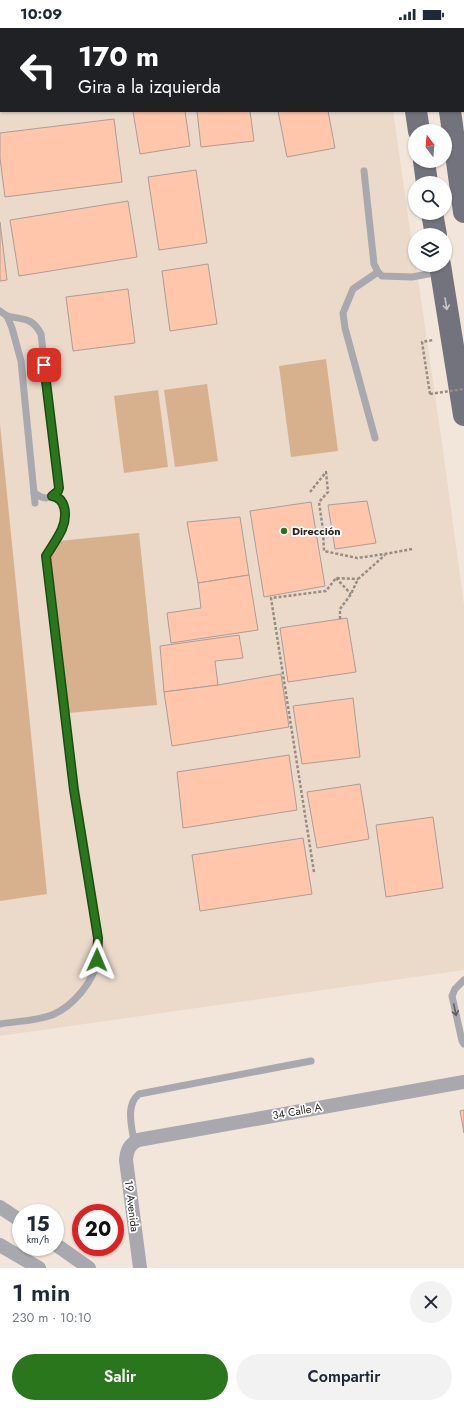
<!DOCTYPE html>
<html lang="es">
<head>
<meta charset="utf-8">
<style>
	body { margin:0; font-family:Jost,sans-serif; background:#f2f2f3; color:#1f2937; height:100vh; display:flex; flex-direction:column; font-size:15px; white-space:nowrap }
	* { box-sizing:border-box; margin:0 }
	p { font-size:13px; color:#747a83 }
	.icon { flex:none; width:22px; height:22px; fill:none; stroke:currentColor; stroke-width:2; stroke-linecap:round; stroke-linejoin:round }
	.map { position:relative; height:1240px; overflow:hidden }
	.details { display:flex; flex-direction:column; background:#fff; flex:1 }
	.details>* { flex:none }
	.guide { position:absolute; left:0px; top:0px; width:464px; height:84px; box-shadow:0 1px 3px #0004; background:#202124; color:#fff; overflow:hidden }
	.needle { width:26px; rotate:344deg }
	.buttons { position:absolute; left:408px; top:96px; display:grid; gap:8px }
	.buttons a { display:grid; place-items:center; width:44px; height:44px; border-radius:50%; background:#fff; box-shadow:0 1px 3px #0004; font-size:20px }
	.speed { position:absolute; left:12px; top:1176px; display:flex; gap:8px; font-size:20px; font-weight:700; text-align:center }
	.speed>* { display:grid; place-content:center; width:52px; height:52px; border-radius:50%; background:#fff; box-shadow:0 1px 3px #0004; line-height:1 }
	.speed small { font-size:10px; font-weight:400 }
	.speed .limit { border:6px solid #d22; background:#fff; color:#111 }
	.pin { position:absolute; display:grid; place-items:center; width:34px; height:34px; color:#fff; margin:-17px; border-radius:8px; box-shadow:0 2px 6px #0006 }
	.me { position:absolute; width:44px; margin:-22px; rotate:1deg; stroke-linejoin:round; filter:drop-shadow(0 0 3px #0008) }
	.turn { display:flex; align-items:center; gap:14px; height:84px; padding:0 12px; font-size:18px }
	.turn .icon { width:52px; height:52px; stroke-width:2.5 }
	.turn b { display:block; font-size:28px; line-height:34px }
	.round { display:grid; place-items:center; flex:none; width:42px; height:42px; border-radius:21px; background:#f2f2f3 }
	.headline { display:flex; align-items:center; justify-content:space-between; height:68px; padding:0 12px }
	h1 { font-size:24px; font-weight:600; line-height:30px }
	.action { display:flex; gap:8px; margin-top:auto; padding:8px 12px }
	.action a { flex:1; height:46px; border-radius:24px; background:#2a761d; color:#fff; font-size:16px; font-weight:600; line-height:46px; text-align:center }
	.action a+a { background:#f2f2f3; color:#1f2937 }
	.status { display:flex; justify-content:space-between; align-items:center; height:28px; padding:0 20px; background:#fff; direction:ltr }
	.status svg { height:11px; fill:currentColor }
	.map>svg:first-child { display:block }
	.built { fill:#ebd9ca }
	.green { fill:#d7b18e }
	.building { fill:#ffc6ac; stroke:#ab9d97 }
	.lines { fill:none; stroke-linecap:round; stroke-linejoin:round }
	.path { stroke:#968d85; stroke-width:2.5; stroke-dasharray:3 2; stroke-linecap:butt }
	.lane { stroke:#a8a8ae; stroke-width:7 }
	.street { stroke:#a8a8ae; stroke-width:14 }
	.secondary { stroke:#898992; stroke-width:20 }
	.primary { stroke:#73737d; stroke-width:22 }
	.path-bridge { stroke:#968d85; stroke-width:2.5; stroke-dasharray:3 2; stroke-linecap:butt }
	.oneway { stroke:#c7c7cb }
	.oneway2 { stroke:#615f5f }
	.route-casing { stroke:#1b4d13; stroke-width:10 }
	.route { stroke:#2a761d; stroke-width:7 }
	.poi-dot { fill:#2a761d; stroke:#fff; stroke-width:1.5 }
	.labels { text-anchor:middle; stroke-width:3.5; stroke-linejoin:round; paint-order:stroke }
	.poi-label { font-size:11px; font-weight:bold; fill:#27231f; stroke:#fff; text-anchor:start }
	.street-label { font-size:11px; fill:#27231f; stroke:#fff }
</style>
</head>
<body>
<div class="status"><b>10:09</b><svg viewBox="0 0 49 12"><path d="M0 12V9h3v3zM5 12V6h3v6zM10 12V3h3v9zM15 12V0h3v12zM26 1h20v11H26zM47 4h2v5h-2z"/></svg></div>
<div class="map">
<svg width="464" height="1240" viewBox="0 0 464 1240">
	<rect width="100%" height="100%" fill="#f2e6db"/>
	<polygon class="built" points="0,0 464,0 463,14 463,1 1,1 1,83 393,83 415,237 416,237 443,422 464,577 464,942 0,1008"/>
	<g class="green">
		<polygon points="326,331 338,423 291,429 279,338"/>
		<polygon points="207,356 218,433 175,439 164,362"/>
		<polygon points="158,362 168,439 124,445 114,368"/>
		<polygon points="0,396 47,866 0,873"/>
		<polygon points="139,505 157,677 68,685 49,514"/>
	</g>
	<g class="building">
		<polygon points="133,83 185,83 190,118 140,126"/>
		<polygon points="197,83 250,83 254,113 201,119"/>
		<polygon points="278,83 328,83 335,120 287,129"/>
		<polygon points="114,91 122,154 5,169 0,130 0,105"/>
		<polygon points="196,142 207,215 159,222 148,149"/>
		<polygon points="128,173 137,229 19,248 10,192"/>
		<polygon points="0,194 7,252 0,253"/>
		<polygon points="208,236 217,296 170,303 162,243"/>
		<polygon points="128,261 135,315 73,323 66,269"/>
		<polygon points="367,473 376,515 335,521 328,477"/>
		<polygon points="311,474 325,558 264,569 250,483"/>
		<polygon points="240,489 249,547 198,555 187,494"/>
		<polygon points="249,547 258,602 171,615 167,585 201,580 198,555"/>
		<polygon points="347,590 356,644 288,654 280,600"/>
		<polygon points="239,607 243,630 215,633 218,657 164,664 160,618"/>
		<polygon points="281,646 289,699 172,718 164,664 218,657"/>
		<polygon points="353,670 360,729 302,736 293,678"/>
		<polygon points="289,727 297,782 183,800 177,744"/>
		<polygon points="360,756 369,811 317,820 307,764"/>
		<polygon points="433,789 443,860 386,869 376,797"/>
		<polygon points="303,810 312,866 200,883 192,827"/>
		<polygon points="464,1082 464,1105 460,1083"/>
	</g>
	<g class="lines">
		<g class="path">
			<polyline points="463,32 463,38"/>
			<polyline points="430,366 422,314 433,312"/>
			<polyline points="310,464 326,444 328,464 319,474 323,502 324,523 357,530 385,526 412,521"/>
			<polyline points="336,550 351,566"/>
			<polyline points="340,591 340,581 351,566 358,551 385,527"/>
			<polyline points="314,844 271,570 326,563 336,550 358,551"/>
		</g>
		<g class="lane">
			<polyline points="364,143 374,236 378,244 382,248 412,249 439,244"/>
			<polyline points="0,283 7,288 12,300 21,333 35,475"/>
			<path d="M7 288C24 292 32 289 41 306L59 460 58 463 52 468"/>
			<polyline points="375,410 345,300 343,285 353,261 378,244"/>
			<polyline points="464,952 455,961 452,968 462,1013 464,1016"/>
			<path d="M0 996C17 993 36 993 52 987 72 979 95 953 97 931 98 924 97 917 98 909L74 762 46 528C51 520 58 510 62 501 65 493 68 474 58 469 53 467 50 469 46 470 41 470 38 467 34 465"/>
			<path d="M134 1114C132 1099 125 1077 139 1066L311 1033"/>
		</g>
		<g class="street">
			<polyline points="0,1179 21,1193"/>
			<polyline points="55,1216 89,1240"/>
			<polyline points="0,1217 39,1240"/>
			<path d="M140 1240 126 1132C127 1122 129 1117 138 1112L464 1054"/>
		</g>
		<g class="secondary">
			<polyline points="17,1 24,0"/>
			<polyline points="0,4 1,3"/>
		</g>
		<g class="primary">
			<polyline points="403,0 404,1"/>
			<polyline points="438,0 438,1"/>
			<polyline points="416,83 419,103"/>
			<polyline points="450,83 464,184"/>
			<polyline points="424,133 427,155"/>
			<polyline points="432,185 436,207"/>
			<polyline points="440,237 464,387"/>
		</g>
		<polyline class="path-bridge" points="430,366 464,361"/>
	</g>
	<defs><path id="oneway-shaft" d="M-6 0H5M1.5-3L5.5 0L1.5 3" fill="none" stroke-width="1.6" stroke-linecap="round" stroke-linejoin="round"/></defs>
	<use class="oneway" href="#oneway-shaft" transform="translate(446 276) rotate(81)"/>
	<use class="oneway2" href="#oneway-shaft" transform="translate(455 982) rotate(78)"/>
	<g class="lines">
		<g class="route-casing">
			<path id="route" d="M44 337 59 460 58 463 52 468C67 470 67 489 62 501 58 510 51 520 46 528L74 762 98 910 97 932"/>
		</g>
		<use href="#route" class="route"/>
	</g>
	<circle class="poi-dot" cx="284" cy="503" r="4"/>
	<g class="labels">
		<g class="poi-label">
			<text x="292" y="507">Dirección</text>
		</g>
		<g class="street-label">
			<text transform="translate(297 1083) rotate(-10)" y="4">34 Calle A</text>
			<text transform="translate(132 1178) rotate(83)" y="4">19 Avenida</text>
		</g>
	</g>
</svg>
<div class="buttons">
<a><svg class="needle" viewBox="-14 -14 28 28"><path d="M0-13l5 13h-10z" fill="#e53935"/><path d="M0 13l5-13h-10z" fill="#747a83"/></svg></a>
<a><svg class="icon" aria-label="search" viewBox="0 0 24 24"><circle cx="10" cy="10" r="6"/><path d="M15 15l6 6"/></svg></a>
<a><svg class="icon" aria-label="layers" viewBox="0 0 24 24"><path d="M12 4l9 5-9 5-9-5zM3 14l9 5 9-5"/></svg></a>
</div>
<div class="speed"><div>15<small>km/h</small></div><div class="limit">20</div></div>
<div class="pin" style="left:44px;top:337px;background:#d93025"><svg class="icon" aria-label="arrive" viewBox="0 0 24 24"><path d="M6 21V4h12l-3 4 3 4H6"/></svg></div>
<svg class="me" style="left:97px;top:932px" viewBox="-20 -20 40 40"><path d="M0-17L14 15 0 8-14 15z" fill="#2a761d" stroke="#fff" stroke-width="4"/></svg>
<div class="guide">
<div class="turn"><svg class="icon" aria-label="left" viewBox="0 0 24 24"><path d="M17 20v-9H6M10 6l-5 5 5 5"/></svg><div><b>170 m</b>Gira a la izquierda</div></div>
</div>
</div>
<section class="details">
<div class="headline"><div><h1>1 min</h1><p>230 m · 10:10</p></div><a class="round"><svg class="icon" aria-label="close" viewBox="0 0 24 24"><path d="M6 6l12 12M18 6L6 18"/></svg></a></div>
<div class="action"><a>Salir</a><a>Compartir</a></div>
</section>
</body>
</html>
